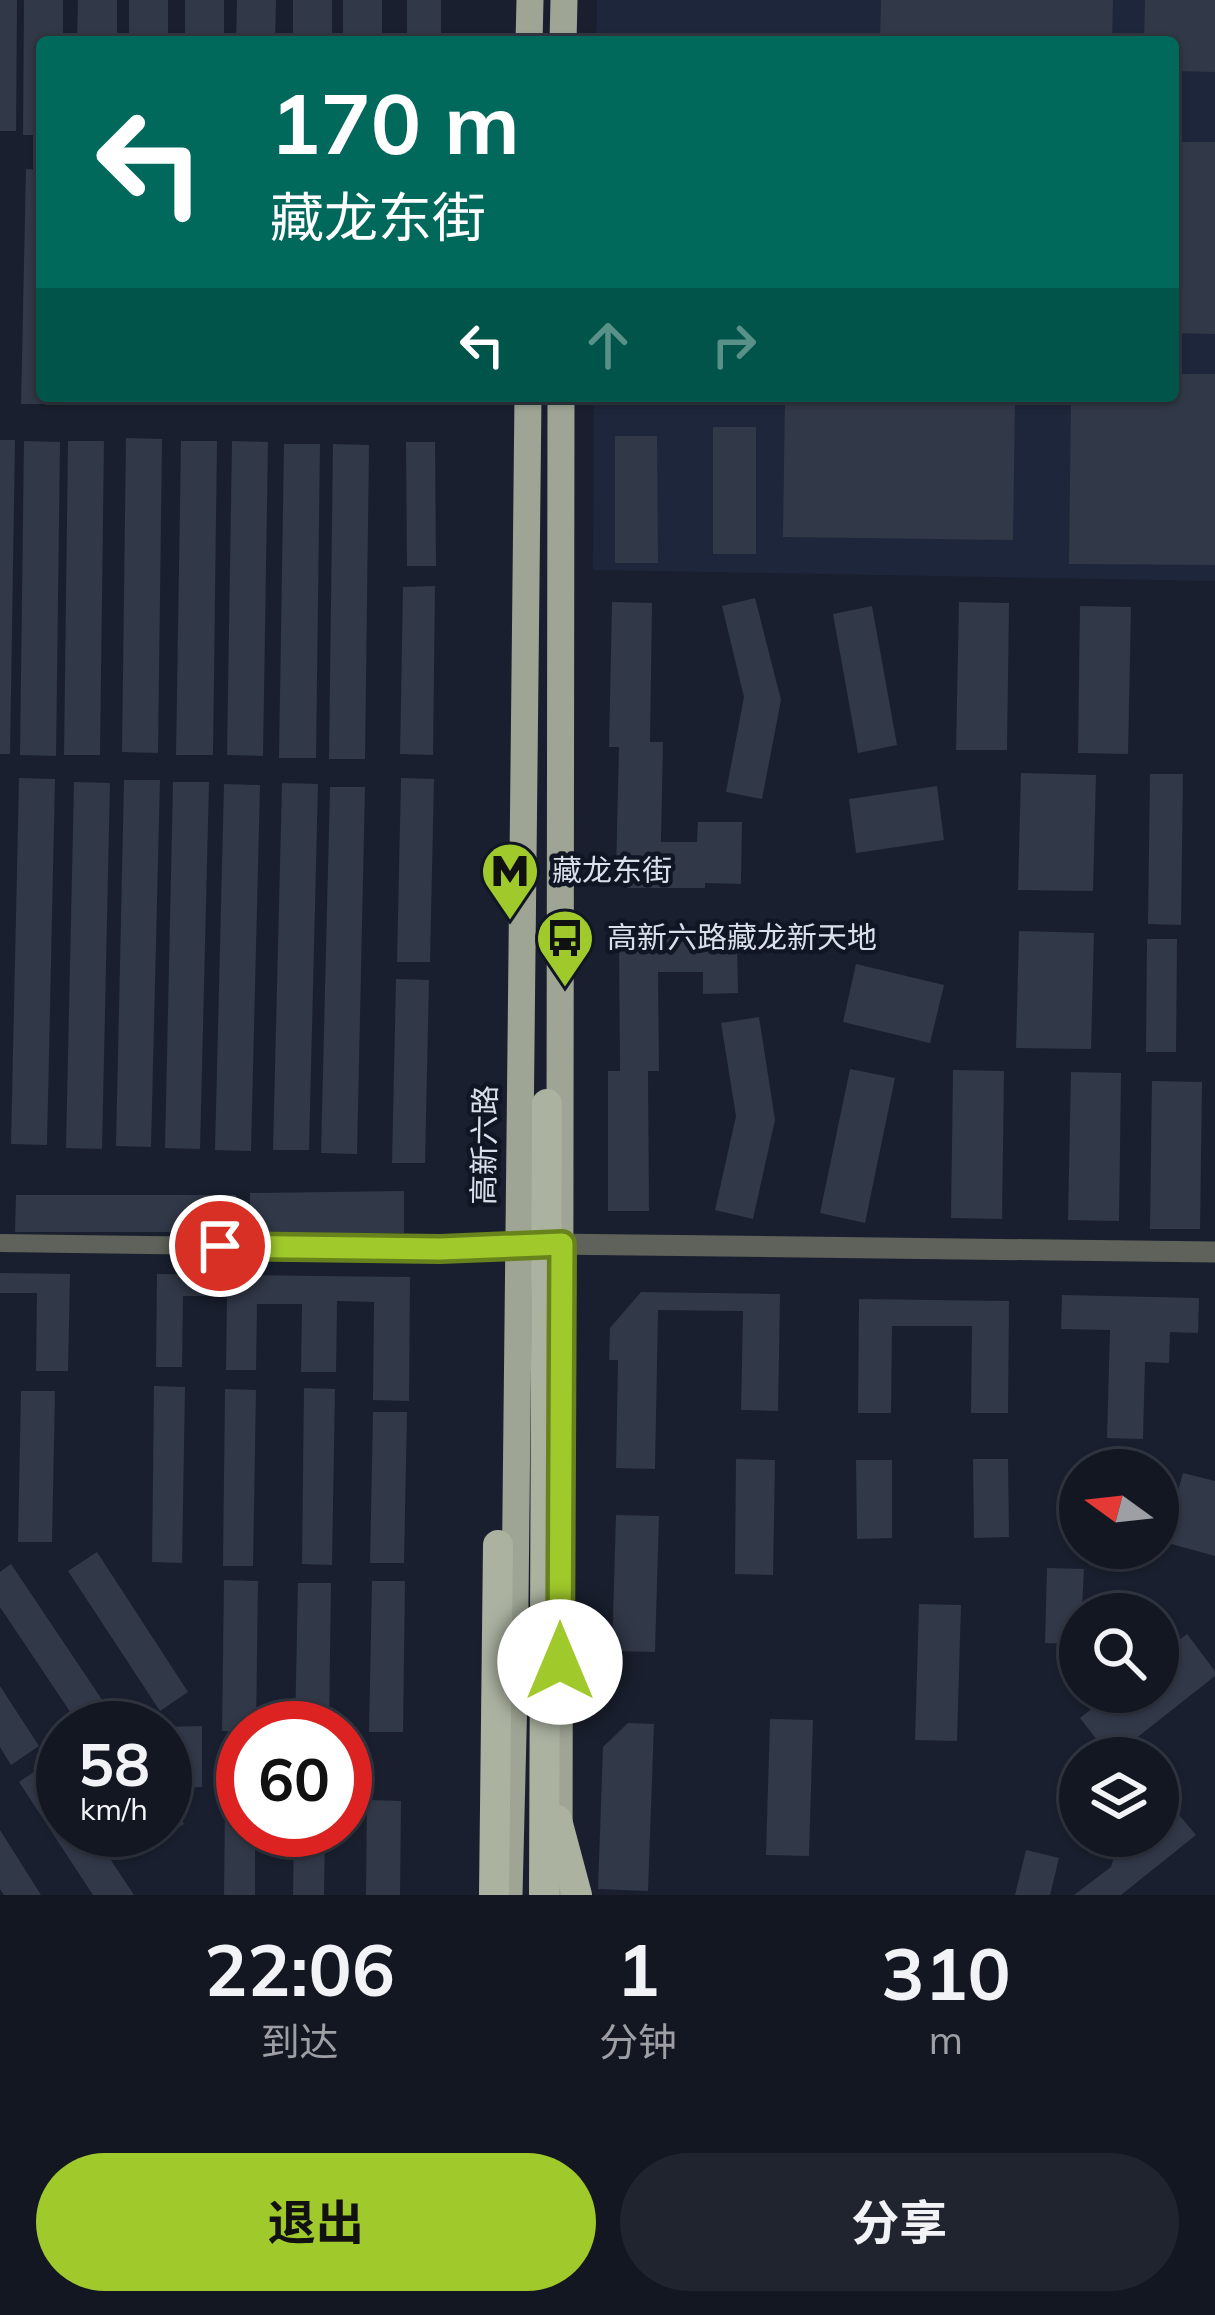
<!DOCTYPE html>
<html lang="zh">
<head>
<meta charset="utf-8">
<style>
	body { margin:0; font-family:Mulish,"Noto Sans SC",sans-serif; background:#20242f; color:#f1f3f6; height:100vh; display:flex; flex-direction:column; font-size:45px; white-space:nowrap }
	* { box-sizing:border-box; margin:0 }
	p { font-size:39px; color:#9d9fa5 }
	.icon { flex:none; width:66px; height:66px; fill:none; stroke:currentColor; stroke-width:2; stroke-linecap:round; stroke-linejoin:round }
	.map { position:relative; height:1895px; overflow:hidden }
	.drawer { display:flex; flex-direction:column; background:#131722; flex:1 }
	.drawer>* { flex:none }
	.banner { position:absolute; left:36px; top:36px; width:1143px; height:366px; border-radius:12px; box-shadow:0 3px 9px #0004,0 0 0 3px #323640; background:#00695c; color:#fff; overflow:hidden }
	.needle { width:78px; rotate:285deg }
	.fabs { position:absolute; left:1059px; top:1449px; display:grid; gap:24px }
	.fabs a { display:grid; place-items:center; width:120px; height:120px; border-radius:50%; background:#131722; box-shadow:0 3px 9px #0004,0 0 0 3px #323640; font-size:60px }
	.speed { position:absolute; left:36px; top:1701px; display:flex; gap:24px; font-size:60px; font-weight:700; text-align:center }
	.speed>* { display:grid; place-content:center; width:156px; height:156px; border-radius:50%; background:#131722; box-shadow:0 3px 9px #0004,0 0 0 3px #323640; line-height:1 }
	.speed small { font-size:30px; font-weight:400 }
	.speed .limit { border:18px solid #d22; background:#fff; color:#111 }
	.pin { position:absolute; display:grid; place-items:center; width:102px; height:102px; color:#fff; margin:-51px; border:6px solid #fff; border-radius:50%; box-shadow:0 3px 12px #0007 }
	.me { position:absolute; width:132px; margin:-66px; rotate:0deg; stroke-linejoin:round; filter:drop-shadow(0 0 9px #0008) }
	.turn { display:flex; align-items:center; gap:42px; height:252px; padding:0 36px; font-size:54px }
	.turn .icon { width:156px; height:156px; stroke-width:2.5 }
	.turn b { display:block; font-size:84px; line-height:102px }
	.lanes { display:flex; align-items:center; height:114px; padding:0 36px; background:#0003; justify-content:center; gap:60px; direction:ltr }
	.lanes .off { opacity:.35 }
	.eta { display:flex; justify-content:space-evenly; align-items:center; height:204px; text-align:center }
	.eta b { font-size:72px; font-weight:700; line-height:84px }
	.action { display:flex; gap:24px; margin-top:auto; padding:24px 36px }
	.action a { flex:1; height:138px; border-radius:72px; background:#a0c92b; color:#111; font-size:48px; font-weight:700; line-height:138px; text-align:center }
	.action a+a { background:#20242f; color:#f1f3f6 }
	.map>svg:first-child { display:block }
	.built { fill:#1e263b }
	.building { fill:#313848 }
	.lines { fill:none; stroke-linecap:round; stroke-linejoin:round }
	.minor { stroke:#5f625a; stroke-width:18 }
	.tertiary { stroke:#5f625a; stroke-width:21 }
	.primary { stroke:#9ea594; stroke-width:27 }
	.trunk { stroke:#abb2a0; stroke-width:30 }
	.trunk-bridge { stroke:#abb2a0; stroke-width:30 }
	.route-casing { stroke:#68831c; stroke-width:30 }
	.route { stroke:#a0c92b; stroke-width:21 }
	.labels { text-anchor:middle; stroke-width:9; stroke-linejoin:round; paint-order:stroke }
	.poi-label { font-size:30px; fill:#dadfe9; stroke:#101624; text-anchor:start }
	.street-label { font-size:30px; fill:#dadfe9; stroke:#101624 }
</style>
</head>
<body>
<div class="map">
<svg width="1215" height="1895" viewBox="0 0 1215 1895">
	<rect width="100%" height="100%" fill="#191f2e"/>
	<polygon class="built" points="597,0 1215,0 1215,581 593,570 594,396 1173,396 1173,42 596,42"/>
	<g class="building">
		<polygon points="0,0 17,0 16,131 0,131"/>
		<polygon points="24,0 63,0 63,42 42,42 42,135 23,135"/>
		<polygon points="78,0 117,0 117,42 77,42"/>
		<rect x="129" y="0" width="39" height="42"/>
		<rect x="185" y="0" width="39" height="42"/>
		<polygon points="237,0 276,0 275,42 236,42"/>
		<rect x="293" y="0" width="39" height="42"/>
		<rect x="343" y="0" width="39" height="42"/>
		<rect x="407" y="0" width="34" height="42"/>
		<polygon points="881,0 1113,0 1112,42 880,42"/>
		<polygon points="1145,0 1215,0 1215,72 1173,71 1173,42 1144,42"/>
		<polygon points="1173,142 1215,142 1215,334 1173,333"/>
		<polygon points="26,169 42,170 42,396 54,396 54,404 21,404"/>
		<polygon points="1173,374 1215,374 1215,565 1069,564 1071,396 1173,396"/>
		<polygon points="785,396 1015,396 1013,540 783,537"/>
		<rect x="713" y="427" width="43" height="127"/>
		<polygon points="615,436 657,436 658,563 615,563"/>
		<polygon points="126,438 162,439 158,753 122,752"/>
		<polygon points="0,440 15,440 10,754 0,754"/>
		<polygon points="24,441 60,442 56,756 20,755"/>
		<polygon points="68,441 104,441 100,755 64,755"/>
		<polygon points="181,441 217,441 213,755 176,755"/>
		<polygon points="232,441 268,442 263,756 227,755"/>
		<polygon points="406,442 435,442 436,566 407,566"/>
		<polygon points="284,444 320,444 316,758 279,758"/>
		<polygon points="333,444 369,445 365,759 329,759"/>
		<polygon points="435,586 433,755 400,754 403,587"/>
		<polygon points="755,598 781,700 762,799 726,792 744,697 722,606"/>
		<polygon points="612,602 652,603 650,742 663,742 661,842 697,842 698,822 742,822 741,884 705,883 705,888 628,888 616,872 619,747 609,747"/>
		<polygon points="959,602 1009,603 1007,750 956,750"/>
		<polygon points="872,606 897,745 858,753 833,614"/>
		<polygon points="1080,606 1131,607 1128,754 1078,753"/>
		<polygon points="1021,773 1096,775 1093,891 1018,890"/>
		<polygon points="1150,774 1183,774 1181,925 1148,924"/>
		<polygon points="19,778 55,779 47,1145 11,1144"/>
		<polygon points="401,778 434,779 430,962 397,962"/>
		<polygon points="124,780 160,780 151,1147 116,1146"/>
		<polygon points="74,782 110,783 102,1149 66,1148"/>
		<polygon points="173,782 209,782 200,1149 165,1148"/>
		<polygon points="282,783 318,784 309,1150 273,1150"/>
		<polygon points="224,784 260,785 251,1151 215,1150"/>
		<polygon points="937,786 944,840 856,853 849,799"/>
		<polygon points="330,787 365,787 357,1154 321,1153"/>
		<polygon points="702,930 702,941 737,941 738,993 703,994 703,972 658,972 659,1071 648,1071 649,1211 608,1211 608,1071 620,1071 619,945 633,931"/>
		<polygon points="1019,931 1094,933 1091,1049 1016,1048"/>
		<polygon points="1147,939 1177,939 1176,1052 1146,1052"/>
		<polygon points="856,964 944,985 930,1043 843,1022"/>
		<polygon points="396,979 429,980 425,1163 392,1163"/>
		<polygon points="759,1017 775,1120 753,1219 715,1210 736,1116 721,1023"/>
		<polygon points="850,1069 895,1078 865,1223 820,1213"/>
		<polygon points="953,1070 1004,1071 1002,1219 951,1218"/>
		<polygon points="1071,1072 1121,1073 1119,1221 1068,1220"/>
		<polygon points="1152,1081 1202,1082 1200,1229 1150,1229"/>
		<polygon points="404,1191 404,1233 250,1235 250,1193"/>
		<polygon points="16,1195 236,1195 236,1232 15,1232"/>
		<polygon points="0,1273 70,1274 68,1371 36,1371 37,1293 0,1293"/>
		<polygon points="157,1274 410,1277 409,1401 373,1400 374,1302 337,1301 336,1372 301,1372 302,1304 257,1304 256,1370 226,1370 227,1296 183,1296 182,1367 156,1367"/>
		<polygon points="641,1292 780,1294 778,1411 741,1410 743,1311 658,1310 655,1469 616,1468 618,1360 609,1360 610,1328"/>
		<polygon points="1062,1295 1199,1298 1198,1333 1170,1332 1169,1363 1145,1362 1143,1439 1107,1438 1110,1330 1061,1329"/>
		<polygon points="859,1299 1009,1301 1008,1413 971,1413 972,1326 892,1326 891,1413 858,1413"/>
		<polygon points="154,1386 185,1387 182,1563 152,1562"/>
		<polygon points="304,1388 335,1389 332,1565 302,1564"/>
		<polygon points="225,1389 256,1390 253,1566 223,1566"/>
		<polygon points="21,1391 55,1391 52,1542 18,1542"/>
		<polygon points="373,1412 407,1412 404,1563 370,1563"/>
		<polygon points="736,1459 775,1460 773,1575 735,1574"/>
		<polygon points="973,1459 1008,1459 1009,1537 974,1538"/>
		<polygon points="856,1460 892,1460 892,1538 857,1539"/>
		<polygon points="1183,1473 1215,1481 1215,1556 1164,1542"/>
		<polygon points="616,1515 659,1516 655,1652 612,1651"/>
		<polygon points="97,1552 188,1692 160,1711 68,1571"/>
		<polygon points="11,1564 121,1728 81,1728 0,1607 0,1572"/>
		<polygon points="1047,1568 1084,1569 1080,1644 1045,1643"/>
		<polygon points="224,1580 258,1581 256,1728 243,1728 243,1731 222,1731"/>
		<polygon points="372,1581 405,1581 403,1732 369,1732"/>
		<polygon points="298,1583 331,1583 329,1728 295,1728"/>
		<polygon points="919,1604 961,1605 957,1741 915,1740"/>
		<polygon points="1187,1634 1215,1671 1215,1676 1111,1758 1080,1718 1113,1692 1158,1692 1158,1657"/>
		<polygon points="0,1686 39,1746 11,1765 0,1747"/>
		<polygon points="770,1719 813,1720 809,1856 766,1855"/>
		<polygon points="628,1723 654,1724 648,1891 598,1889 603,1747"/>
		<polygon points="202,1726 202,1787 165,1788 165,1727"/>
		<polygon points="47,1763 63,1787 63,1830 91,1830 134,1895 93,1895 19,1782"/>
		<polygon points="1158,1790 1196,1835 1121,1895 1074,1895 1111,1867 1120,1836 1158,1836"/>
		<polygon points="165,1797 184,1824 154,1845 143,1830 165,1830"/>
		<polygon points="367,1800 401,1801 400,1895 366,1895"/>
		<polygon points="225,1802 243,1803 243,1830 255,1830 255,1895 224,1895"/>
		<polygon points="0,1830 41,1895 4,1895 0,1889"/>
		<polygon points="294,1830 325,1830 324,1895 293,1895"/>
		<polygon points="1026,1850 1059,1858 1050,1895 1015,1895"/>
	</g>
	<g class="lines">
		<polyline class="minor" points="0,1243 440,1249 516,1246"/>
		<polyline class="tertiary" points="550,1244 1215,1252"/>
		<g class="primary">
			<polyline points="529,42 530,0"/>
			<polyline points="563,42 564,0"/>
			<polyline points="509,1895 514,1694 528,396"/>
			<polyline points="559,1895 561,396"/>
		</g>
		<polyline class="trunk" points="494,1895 498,1545"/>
		<g class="trunk-bridge">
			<polyline points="557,1820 577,1895"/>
			<polyline points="544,1895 547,1104"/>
		</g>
	</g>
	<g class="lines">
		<g class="route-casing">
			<polyline id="route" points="220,1246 440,1249 562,1244 560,1662"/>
		</g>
		<use href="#route" class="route"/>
	</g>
	<defs>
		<g id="metro-pin" transform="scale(3)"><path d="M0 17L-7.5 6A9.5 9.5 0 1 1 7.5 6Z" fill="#a0c92b" stroke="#101624"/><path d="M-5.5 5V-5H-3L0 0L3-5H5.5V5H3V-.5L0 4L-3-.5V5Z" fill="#111"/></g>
		<g id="bus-pin" transform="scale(3)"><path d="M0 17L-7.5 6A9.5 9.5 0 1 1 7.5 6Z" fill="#a0c92b" stroke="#101624"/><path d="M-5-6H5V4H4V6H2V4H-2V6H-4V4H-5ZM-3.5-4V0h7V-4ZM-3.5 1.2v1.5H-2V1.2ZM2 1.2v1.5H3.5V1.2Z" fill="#111"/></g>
	</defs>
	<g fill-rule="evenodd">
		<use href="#metro-pin" x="510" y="871"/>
		<use href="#bus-pin" x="565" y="938"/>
	</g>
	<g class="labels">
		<g class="poi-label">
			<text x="552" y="881">藏龙东街</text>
			<text x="607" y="948">高新六路藏龙新天地</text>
		</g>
		<g class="street-label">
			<text transform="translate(485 1145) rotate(-89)" y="10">高新六路</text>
		</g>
	</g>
</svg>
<div class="fabs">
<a><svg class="needle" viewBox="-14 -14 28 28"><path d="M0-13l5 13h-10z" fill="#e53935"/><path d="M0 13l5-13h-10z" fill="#9d9fa5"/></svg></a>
<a><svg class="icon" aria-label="search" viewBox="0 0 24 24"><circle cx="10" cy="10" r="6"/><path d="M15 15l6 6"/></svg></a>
<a><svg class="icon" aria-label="layers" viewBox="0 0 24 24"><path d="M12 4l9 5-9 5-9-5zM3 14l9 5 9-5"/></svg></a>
</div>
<div class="speed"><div>58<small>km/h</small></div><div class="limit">60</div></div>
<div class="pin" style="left:220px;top:1246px;background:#d93025"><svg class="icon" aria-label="arrive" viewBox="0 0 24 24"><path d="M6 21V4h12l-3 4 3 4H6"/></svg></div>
<svg class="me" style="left:560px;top:1662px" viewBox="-20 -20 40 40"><circle r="19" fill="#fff"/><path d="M0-13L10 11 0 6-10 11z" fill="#a0c92b"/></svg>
<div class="banner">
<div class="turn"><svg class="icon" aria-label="left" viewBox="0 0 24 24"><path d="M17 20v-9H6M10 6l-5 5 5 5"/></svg><div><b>170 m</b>藏龙东街</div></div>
<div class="lanes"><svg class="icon" aria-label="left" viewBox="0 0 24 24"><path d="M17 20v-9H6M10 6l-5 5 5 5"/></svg><svg class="icon off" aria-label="ahead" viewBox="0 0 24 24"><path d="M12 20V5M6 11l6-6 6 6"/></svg><svg class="icon off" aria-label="right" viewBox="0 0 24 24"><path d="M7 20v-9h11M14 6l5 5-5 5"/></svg></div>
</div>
</div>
<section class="drawer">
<div class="eta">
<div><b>22:06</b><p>到达</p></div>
<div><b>1</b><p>分钟</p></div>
<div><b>310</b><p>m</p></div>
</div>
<div class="action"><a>退出</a><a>分享</a></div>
</section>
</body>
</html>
